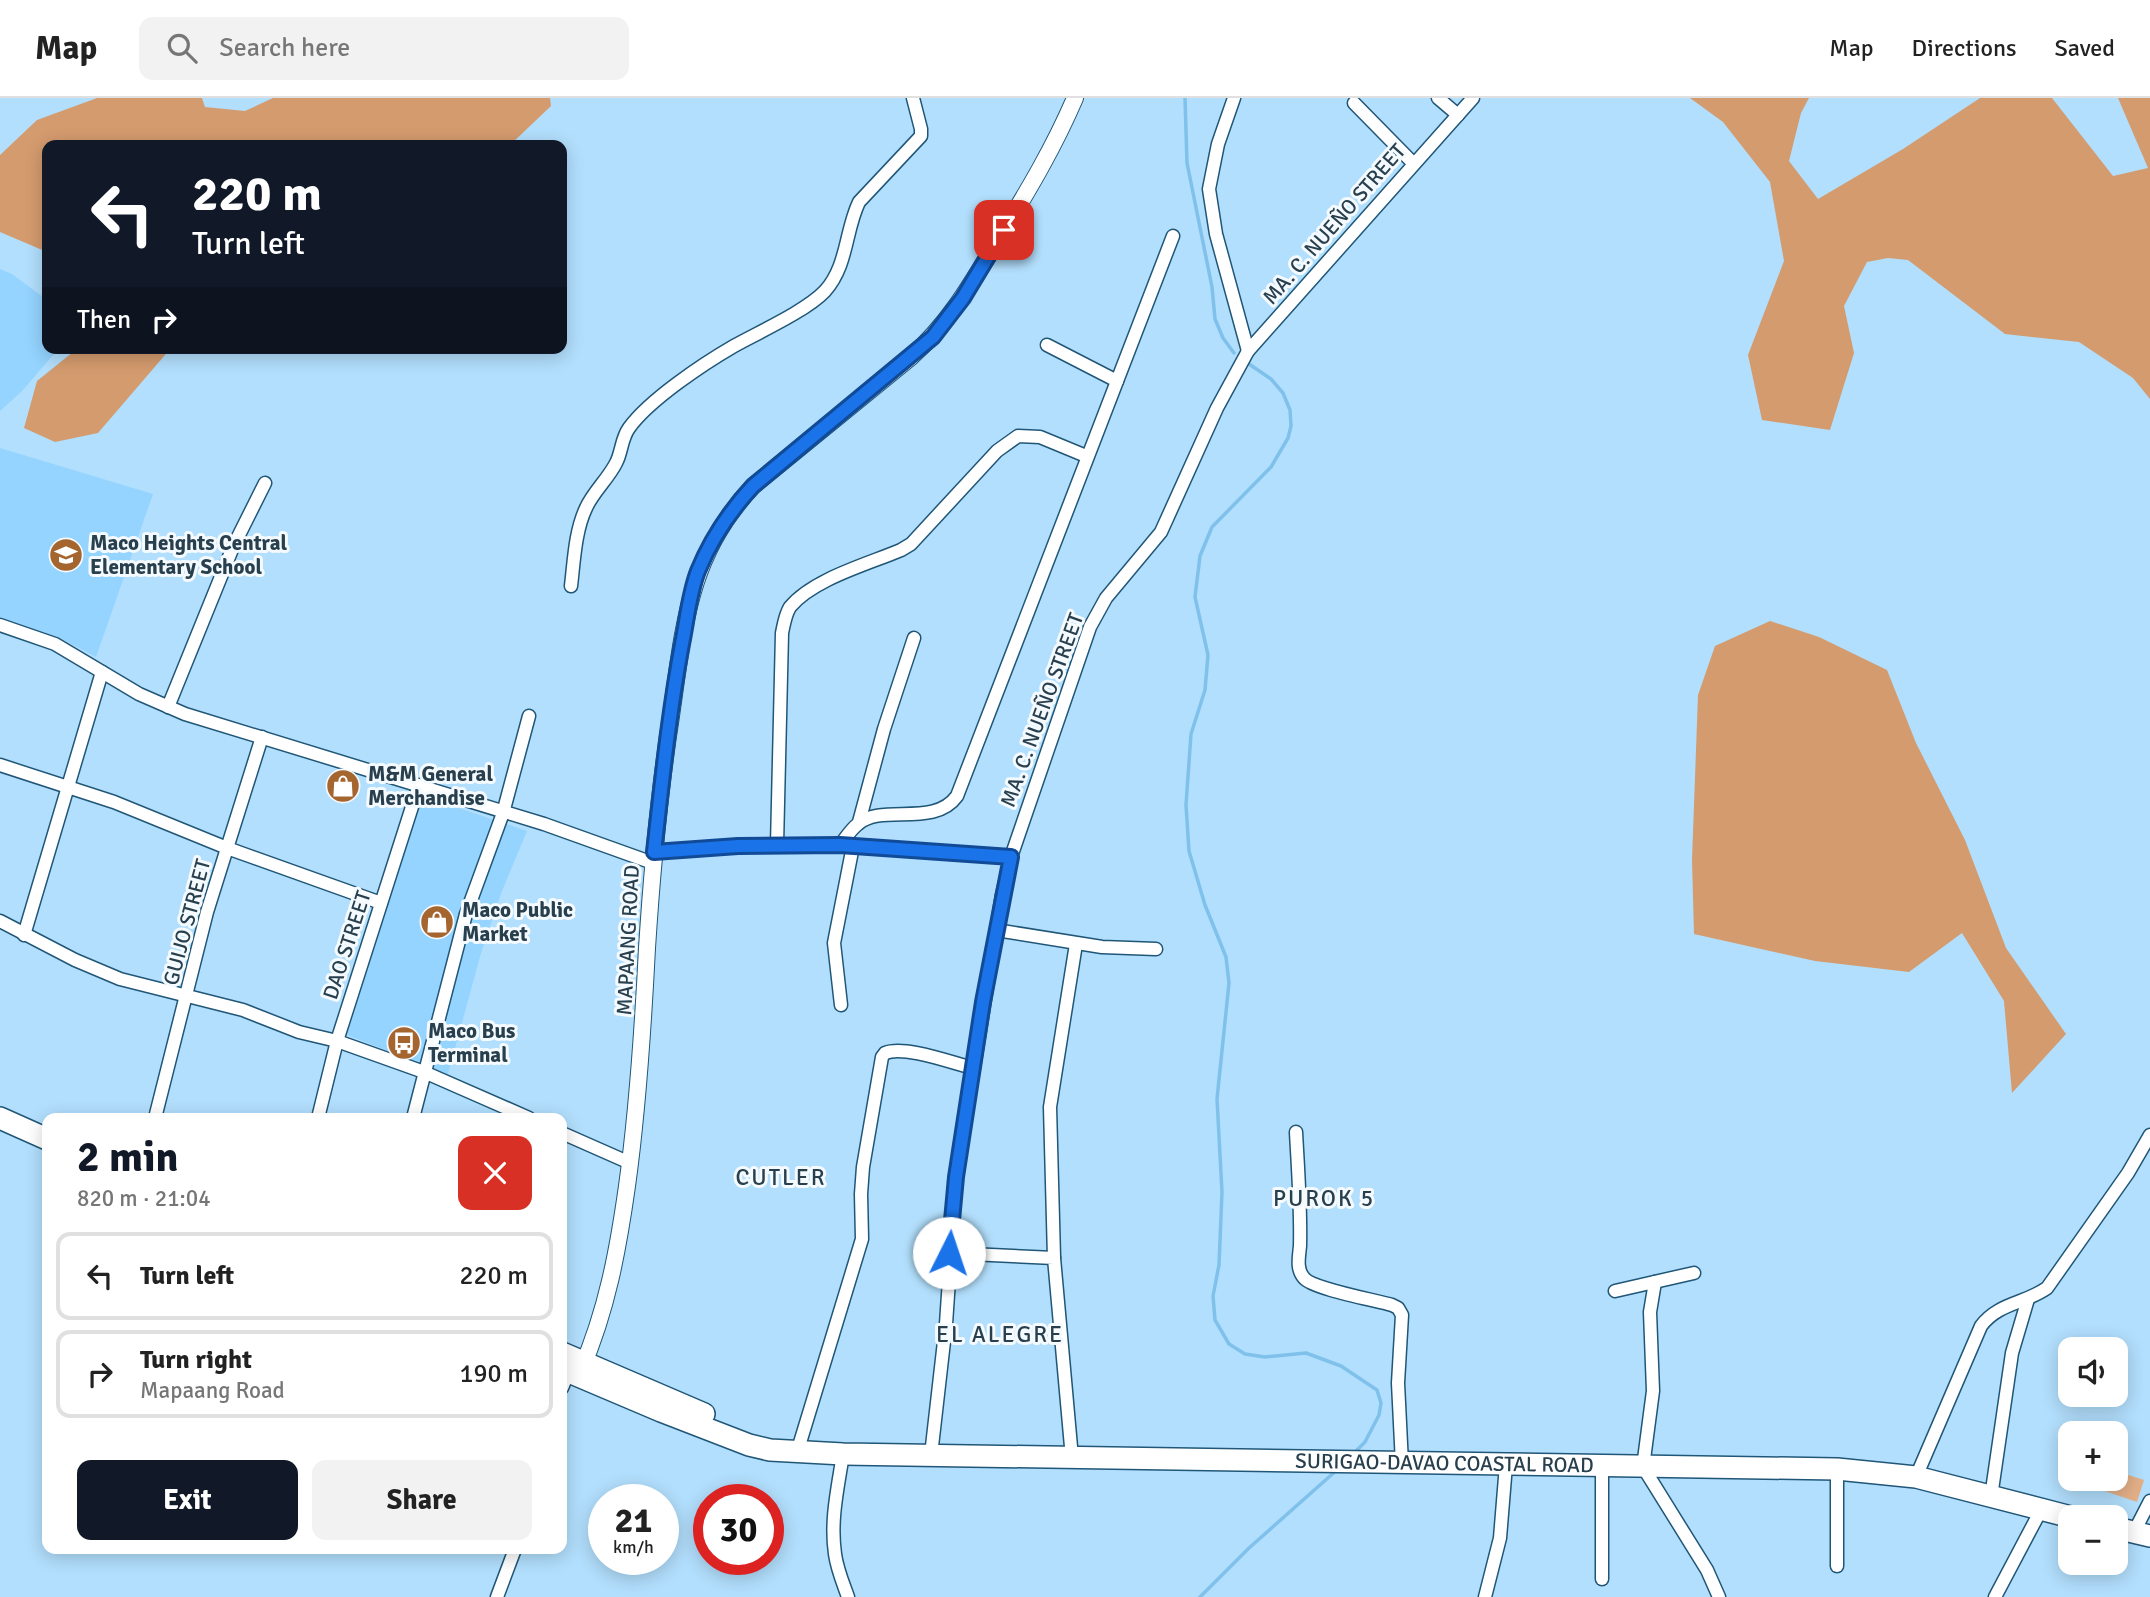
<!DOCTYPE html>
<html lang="en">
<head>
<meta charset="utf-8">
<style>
	body { margin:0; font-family:Signika,sans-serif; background:#f2f2f2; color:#222; height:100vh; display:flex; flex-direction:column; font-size:26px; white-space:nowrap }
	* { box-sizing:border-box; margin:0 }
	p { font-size:23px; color:#767676 }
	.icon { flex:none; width:38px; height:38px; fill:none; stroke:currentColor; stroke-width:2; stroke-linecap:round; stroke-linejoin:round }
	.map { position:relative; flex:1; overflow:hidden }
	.sheet { position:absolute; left:42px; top:1015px; width:525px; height:441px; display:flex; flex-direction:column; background:#fff; border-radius:14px; box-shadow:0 4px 18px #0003 }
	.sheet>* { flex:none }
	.hud { position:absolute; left:42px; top:42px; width:525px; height:214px; border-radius:14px; box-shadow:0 4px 18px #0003; background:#111827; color:#fff; overflow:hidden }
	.tools { position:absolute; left:2058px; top:1239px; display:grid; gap:14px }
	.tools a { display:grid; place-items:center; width:70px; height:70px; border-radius:14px; background:#fff; box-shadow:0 4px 18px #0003; font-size:35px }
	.speed { position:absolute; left:588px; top:1386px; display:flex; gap:14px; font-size:35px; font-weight:700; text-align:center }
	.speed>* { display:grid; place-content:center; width:91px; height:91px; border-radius:50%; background:#fff; box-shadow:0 4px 18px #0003; line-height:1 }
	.speed small { font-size:18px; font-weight:400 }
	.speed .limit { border:10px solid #d22; background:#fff; color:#111 }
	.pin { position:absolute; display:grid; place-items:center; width:60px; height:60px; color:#fff; margin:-30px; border-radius:14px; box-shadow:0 4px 10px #0006 }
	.me { position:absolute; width:77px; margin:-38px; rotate:4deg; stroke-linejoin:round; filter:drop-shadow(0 0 5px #0008) }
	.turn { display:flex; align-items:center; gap:24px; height:147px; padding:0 35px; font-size:32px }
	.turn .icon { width:91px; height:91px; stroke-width:2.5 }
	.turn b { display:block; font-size:49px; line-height:60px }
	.then { display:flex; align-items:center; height:66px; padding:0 35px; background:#0003; gap:14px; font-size:26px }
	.round { display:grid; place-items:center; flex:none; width:74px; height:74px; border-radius:14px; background:#f2f2f2 }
	.summary { display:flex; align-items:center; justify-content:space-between; height:119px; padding:0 35px }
	h1 { font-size:42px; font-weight:800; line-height:52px; color:#111827 }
	.primary-button { display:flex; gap:14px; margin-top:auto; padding:14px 35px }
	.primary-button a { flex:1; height:80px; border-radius:14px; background:#111827; color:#fff; font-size:28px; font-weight:800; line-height:80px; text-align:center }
	.primary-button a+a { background:#f2f2f2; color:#222 }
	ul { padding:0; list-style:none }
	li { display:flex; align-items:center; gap:21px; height:88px; margin:0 14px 10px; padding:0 21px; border:4px solid #e0e0e0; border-radius:14px }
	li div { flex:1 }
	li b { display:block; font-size:26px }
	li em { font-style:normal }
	header { display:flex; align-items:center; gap:42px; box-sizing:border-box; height:98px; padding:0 35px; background:#fff; border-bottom:2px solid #e0e0e0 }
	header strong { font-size:33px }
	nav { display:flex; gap:38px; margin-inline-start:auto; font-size:24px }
	.search { width:490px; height:63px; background:#f2f2f2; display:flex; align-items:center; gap:18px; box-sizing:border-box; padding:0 24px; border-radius:14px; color:#767676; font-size:26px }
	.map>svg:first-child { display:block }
	.built { fill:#94d4ff }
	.green { fill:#e3af87 }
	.forest { fill:#d49b6e }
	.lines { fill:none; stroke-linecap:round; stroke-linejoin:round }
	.stream { stroke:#80c1ec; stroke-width:3.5 }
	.street-casing { stroke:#205677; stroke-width:15 }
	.secondary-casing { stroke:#205677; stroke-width:18 }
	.highway-casing { stroke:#205677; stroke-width:24 }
	.street { stroke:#fff; stroke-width:12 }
	.secondary { stroke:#fff; stroke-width:16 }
	.highway { stroke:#fff; stroke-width:21 }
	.route-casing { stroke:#114b97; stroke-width:18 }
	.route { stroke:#1a73e8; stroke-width:12 }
	.labels { text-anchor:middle; stroke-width:6; stroke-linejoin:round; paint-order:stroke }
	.street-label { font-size:21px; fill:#283f4e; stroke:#f4fafe }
	.poi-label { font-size:21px; font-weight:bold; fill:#283f4e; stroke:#f4fafe; text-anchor:start }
	.neighbourhood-label { font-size:23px; letter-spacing:2px; fill:#283f4e; stroke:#f4fafe }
</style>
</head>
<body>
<header>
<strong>Map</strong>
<div class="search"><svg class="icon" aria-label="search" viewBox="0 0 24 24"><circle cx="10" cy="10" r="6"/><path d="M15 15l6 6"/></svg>Search here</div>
<nav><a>Map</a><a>Directions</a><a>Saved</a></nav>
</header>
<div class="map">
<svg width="2150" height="1499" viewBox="0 0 2150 1499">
	<rect width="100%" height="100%" fill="#b2dffd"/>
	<g class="built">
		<polygon points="0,171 12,176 47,202 47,250 59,250 22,293 0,313"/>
		<polygon points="0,350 153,396 96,559 58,539 0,519"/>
		<polygon points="423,698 527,733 502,793 481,855 448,976 347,937"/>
	</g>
	<polygon class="green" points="2116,1373 2144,1382 2137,1404 2090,1388 2092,1381 2116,1381"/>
	<g class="forest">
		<polygon points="97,0 202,0 205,9 245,13 273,0 550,0 551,8 510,47 47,47 47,154 0,134 0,57 37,22"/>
		<polygon points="1690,0 1809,0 1801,15 1789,63 1818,101 1903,51 1980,0 2052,0 2113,78 2148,70 2118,0 2150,0 2150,301 2133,280 2079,244 2005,236 1908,162 1888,160 1867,164 1844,208 1854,255 1830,332 1762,322 1748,257 1784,163 1770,84 1723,24"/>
		<polygon points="78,250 171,250 98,335 55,344 24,330 37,283"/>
		<polygon points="1770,523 1819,539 1887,572 1916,645 1965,742 2006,850 2066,936 2012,995 2004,903 1962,835 1909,874 1815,863 1694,836 1692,762 1698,597 1715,548"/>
	</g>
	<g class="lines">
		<g class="stream">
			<polyline points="1185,0 1187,65 1212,189 1215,221 1223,240 1234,255"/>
			<polyline points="1249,266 1271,281 1283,295 1290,312 1291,328 1288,340 1271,369 1212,429 1200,458 1195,499 1208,557 1205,592 1191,636 1186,707 1189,753 1205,807 1226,859 1229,885 1217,1001 1222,1094 1219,1167 1213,1198 1215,1222 1229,1246 1245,1256 1265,1259 1306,1255 1341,1268 1377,1292 1381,1305 1379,1317 1365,1344 1354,1355"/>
			<polyline points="1200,1499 1249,1450 1338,1371"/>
		</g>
		<g class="street-casing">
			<g id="street">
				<polyline points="1234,0 1218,46 1209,91 1216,136 1248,253"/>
				<polyline points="1438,0 1458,17"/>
				<polyline points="1354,5 1413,65"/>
				<polyline points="1047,247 1117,283"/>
				<path d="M571 488C574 463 575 433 586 410 593 394 608 381 616 365 622 354 621 341 629 330 649 302 703 266 734 248 759 234 806 213 825 193 848 167 845 133 859 104L921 38V31L913 0"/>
				<polyline points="0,527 55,546 139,596 185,616 544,726 653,765"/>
				<polyline points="168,609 233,449 265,385"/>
				<polyline points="0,667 114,704 227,750 381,805"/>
				<polyline points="859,724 884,631 914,540"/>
				<path d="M777 747 782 535C784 526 785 517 790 509 813 481 868 466 901 452L911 446 997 353 1018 338 1040 339 1086 358"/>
				<path d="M840 747C845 741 851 731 858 726 882 705 934 730 957 698L1173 138"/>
				<polyline points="654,754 738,748 840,747 1011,759"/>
				<polyline points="0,823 75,862 120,881 243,912 299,934 337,943 424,974 529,1020"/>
				<polyline points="996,832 1102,849 1156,851"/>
				<polyline points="24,837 102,574"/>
				<polyline points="841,907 834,845 853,748"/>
				<polyline points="155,1020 207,814 262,639"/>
				<polyline points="318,1020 337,943 419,687"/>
				<polyline points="413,1020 466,816 503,715 529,618"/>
				<path d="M1296 1034C1298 1072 1301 1110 1300 1148 1299 1159 1296 1171 1304 1180 1313 1191 1375 1202 1392 1207L1398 1210 1402 1217 1398 1285 1402 1366"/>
				<polyline points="562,1035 630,1065"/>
				<polyline points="949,1155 1054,1160 1072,1360"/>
				<polyline points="1054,1160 1050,1009 1076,846"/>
				<polyline points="1655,1184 1650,1214 1653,1293 1643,1369 1707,1472 1719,1499"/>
				<polyline points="1615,1193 1694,1175"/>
				<polyline points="562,1290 571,1268"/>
				<path d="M799 1348 862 1141 861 1096 863 1069 882 959 885 955C905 947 952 965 973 970"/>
				<path d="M843 1356C838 1389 830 1422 835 1456 837 1471 843 1485 848 1499"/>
				<polyline points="931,1357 946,1226 956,1079 1002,797 1011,759 1090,529 1106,500 1161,434 1217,310 1248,253 1473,0"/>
				<polyline points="1837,1371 1837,1468"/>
				<path d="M1916 1379 1981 1228C1998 1205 2024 1206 2047 1190L2128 1075 2150 1037"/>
				<polyline points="1991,1399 2012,1255 2028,1201"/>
				<polyline points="2134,1434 2150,1403"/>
				<polyline points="1602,1481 1602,1368"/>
				<polyline points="497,1499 515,1451"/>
				<polyline points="1485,1499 1500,1440 1506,1367"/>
				<polyline points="1995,1499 2041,1412"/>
			</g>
		</g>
		<g class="secondary-casing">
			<path id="secondary" d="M581 1272C607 1212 618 1152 627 1088 638 1009 643 930 647 850 652 772 659 695 671 618 684 528 688 457 753 388L911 259C951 223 973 183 1000 138 1028 93 1054 49 1075 0"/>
		</g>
		<g class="highway-casing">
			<g id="highway">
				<polyline points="0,1020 47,1041"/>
				<polyline points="562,1255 704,1316"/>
				<path id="s1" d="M562 1271 661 1313 749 1347 770 1352 843 1356 1837 1371 1916 1379 2071 1419"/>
				<polyline points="2116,1430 2150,1438"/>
			</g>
		</g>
		<use href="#street" class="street"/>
		<use href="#secondary" class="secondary"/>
		<use href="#highway" class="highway"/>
	</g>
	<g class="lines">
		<g class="route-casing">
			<path id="route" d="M949 1155 956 1079 983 904 1011 759 840 747 738 748 654 754C662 684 669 615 682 546 687 522 689 496 698 473 711 441 730 413 753 388L933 239 963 200 1004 132"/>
		</g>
		<use href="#route" class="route"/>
	</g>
	<defs>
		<g id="school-disc" transform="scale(1.75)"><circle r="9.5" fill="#a5652e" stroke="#f4fafe"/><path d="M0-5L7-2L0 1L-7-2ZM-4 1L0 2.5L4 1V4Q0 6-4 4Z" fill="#fff"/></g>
		<g id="shop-disc" transform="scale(1.75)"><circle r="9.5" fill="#a5652e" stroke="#f4fafe"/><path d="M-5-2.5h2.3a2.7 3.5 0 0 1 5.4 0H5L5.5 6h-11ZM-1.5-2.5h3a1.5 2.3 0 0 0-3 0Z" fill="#fff"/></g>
		<g id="bus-disc" transform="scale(1.75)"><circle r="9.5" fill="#a5652e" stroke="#f4fafe"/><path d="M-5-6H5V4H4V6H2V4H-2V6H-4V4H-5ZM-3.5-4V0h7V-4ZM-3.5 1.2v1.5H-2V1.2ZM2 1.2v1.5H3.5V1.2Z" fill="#fff"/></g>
	</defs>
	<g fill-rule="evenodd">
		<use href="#school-disc" x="66" y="457"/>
		<use href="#shop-disc" x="343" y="688"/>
		<use href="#shop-disc" x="437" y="824"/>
		<use href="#bus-disc" x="404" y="945"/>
	</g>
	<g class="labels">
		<g class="street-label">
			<text transform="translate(1334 126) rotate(-49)" y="7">MA. C. NUEÑO STREET</text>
			<text transform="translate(1042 612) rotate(-70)" y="7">MA. C. NUEÑO STREET</text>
			<text transform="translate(187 824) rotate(-75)" y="7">GUIJO STREET</text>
			<text transform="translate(628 842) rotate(-87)" y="7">MAPAANG ROAD</text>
			<text transform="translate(347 847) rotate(-72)" y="7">DAO STREET</text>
			<text dy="7" stroke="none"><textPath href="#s1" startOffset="898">SURIGAO-DAVAO COASTAL ROAD</textPath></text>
		</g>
		<g class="poi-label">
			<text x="90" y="452">Maco Heights Central<tspan x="90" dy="24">Elementary School</tspan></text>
			<text x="368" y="683">M&amp;M General<tspan x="368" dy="24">Merchandise</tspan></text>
			<text x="462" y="819">Maco Public<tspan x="462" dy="24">Market</tspan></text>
			<text x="428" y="940">Maco Bus<tspan x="428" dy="24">Terminal</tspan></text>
		</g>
		<g class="neighbourhood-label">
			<text x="781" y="1087">CUTLER</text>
			<text x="1324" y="1108">PUROK 5</text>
			<text x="1000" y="1244">EL ALEGRE</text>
		</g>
	</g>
</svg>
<div class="tools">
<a><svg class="icon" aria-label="sound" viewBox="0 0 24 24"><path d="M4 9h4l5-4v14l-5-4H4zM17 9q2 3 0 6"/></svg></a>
<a>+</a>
<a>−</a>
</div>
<div class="speed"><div>21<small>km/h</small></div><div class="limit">30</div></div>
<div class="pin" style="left:1004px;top:132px;background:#d93025"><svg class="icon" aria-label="arrive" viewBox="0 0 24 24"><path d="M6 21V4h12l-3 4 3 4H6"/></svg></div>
<svg class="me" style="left:949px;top:1155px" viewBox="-20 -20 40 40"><circle r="19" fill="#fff"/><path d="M0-13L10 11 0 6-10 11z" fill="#1a73e8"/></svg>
<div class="hud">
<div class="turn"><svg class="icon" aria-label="left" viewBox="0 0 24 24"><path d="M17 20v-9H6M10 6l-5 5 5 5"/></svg><div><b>220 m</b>Turn left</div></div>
<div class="then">Then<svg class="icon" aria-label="right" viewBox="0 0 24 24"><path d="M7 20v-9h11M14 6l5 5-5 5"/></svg></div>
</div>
<section class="sheet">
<div class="summary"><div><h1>2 min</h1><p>820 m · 21:04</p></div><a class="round" style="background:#d93025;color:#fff"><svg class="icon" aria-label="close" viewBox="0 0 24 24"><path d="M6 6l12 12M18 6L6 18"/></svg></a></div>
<ul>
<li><svg class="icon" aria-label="left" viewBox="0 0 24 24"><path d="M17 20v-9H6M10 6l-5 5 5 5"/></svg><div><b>Turn left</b></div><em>220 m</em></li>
<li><svg class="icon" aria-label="right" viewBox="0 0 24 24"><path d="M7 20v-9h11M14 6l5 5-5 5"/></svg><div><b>Turn right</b><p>Mapaang Road</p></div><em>190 m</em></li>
</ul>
<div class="primary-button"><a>Exit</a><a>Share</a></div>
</section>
</div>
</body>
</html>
